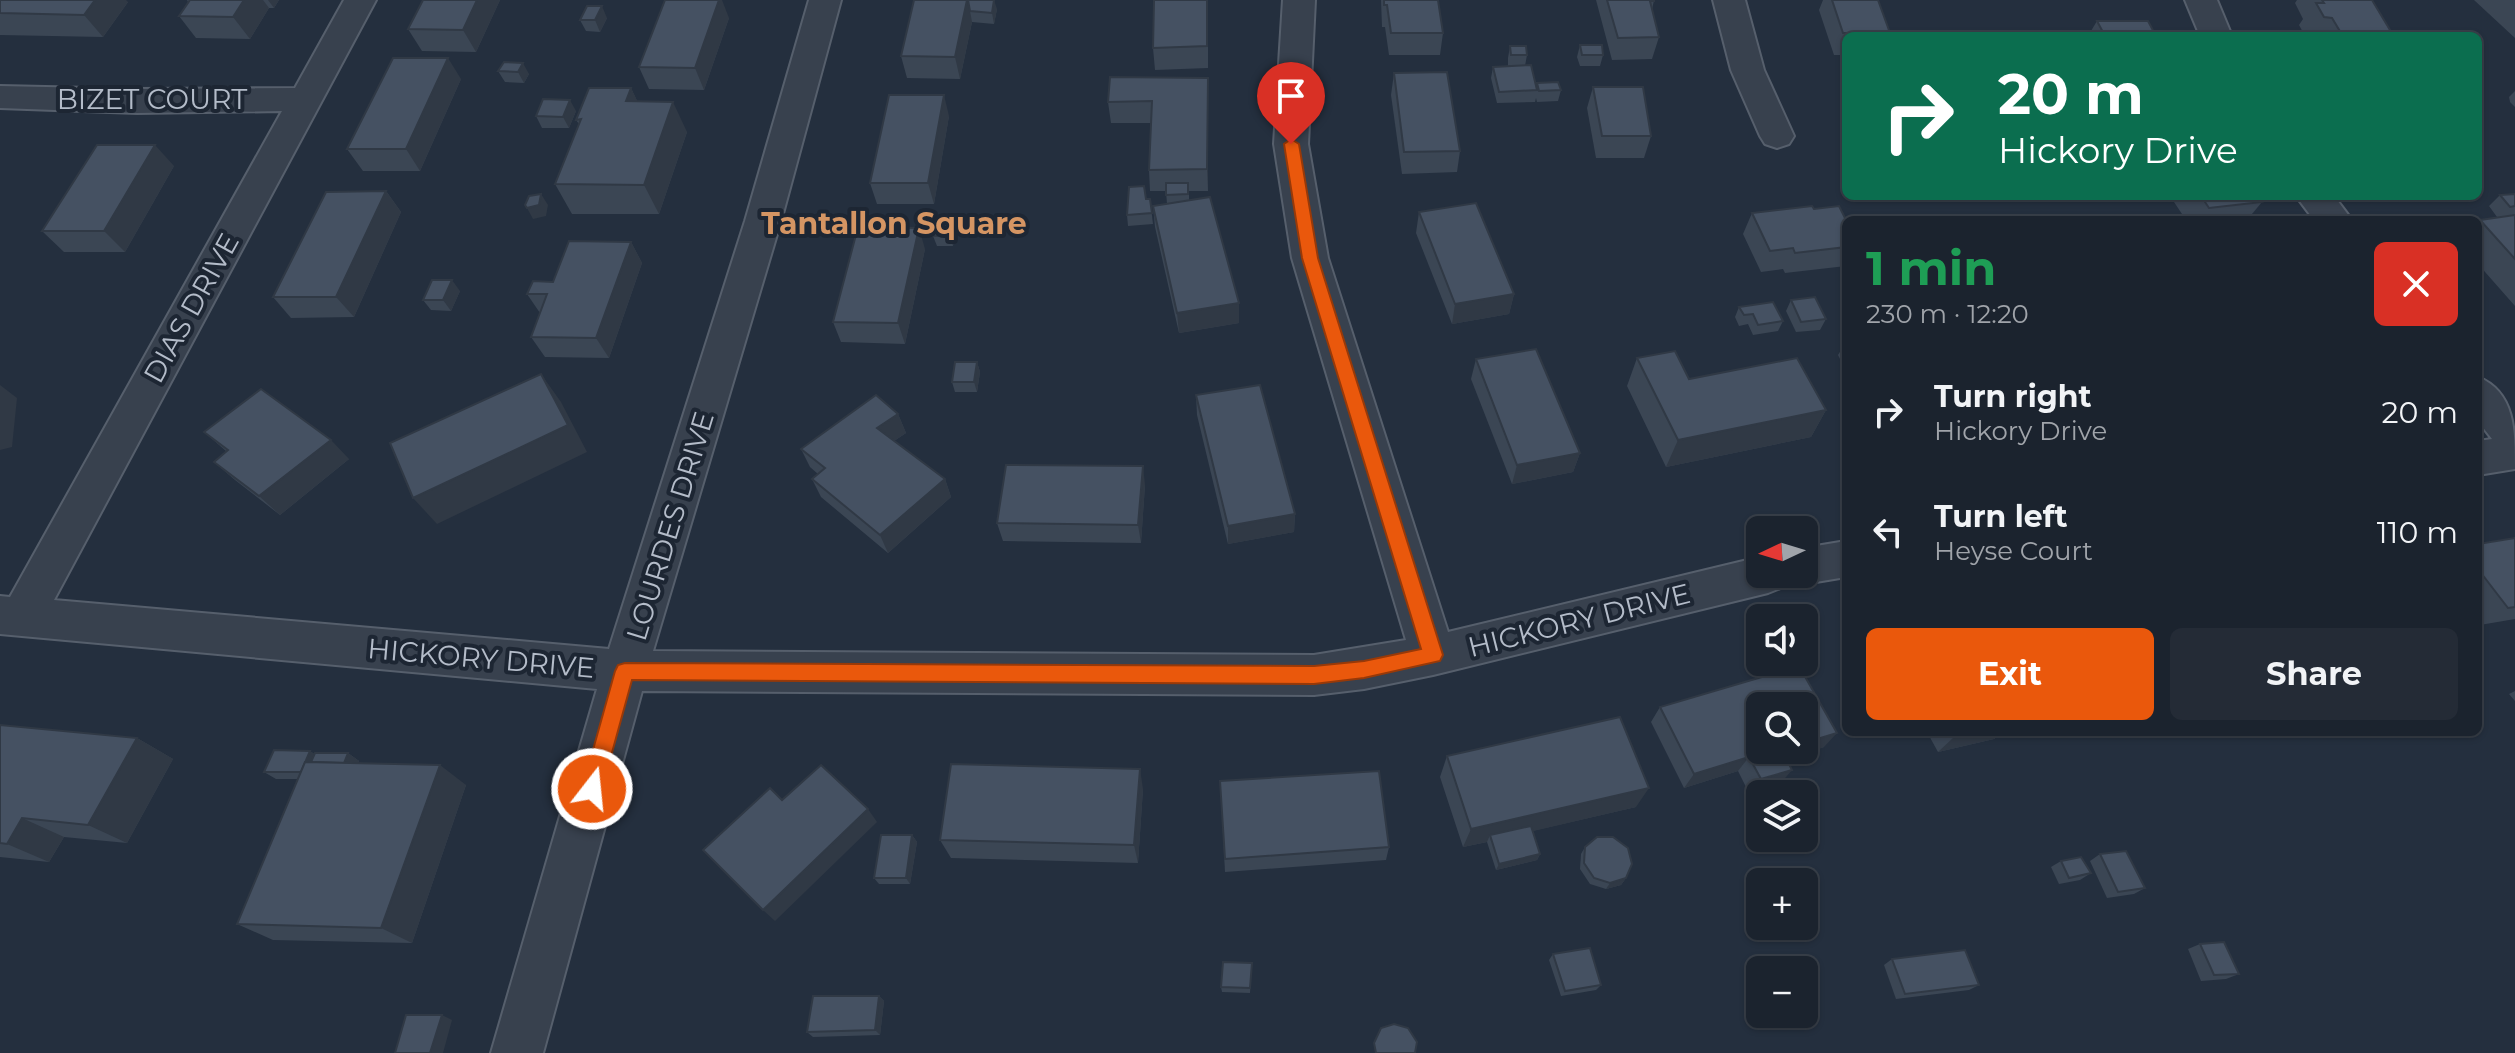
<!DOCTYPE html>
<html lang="en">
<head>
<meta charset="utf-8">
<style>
	body { margin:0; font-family:Montserrat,sans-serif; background:#242b36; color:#f1f3f6; height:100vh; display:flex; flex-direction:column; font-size:30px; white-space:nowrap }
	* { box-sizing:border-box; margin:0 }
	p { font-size:26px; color:#a0a4aa }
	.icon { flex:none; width:44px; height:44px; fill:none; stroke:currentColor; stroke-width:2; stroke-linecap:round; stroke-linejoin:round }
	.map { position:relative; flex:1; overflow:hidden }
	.details { position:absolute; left:1842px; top:216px; width:640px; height:520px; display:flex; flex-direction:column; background:#1b232e; border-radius:12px; box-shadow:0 2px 6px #0004,0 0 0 2px #39404a }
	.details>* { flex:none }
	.top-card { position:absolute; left:1842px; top:32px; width:640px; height:168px; border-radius:12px; box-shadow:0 2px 6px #0004,0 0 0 2px #39404a; background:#0b6e4f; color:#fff; overflow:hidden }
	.needle { width:52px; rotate:266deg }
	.fabs { position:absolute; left:1746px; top:516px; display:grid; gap:16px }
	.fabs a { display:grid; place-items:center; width:72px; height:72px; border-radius:12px; background:#1b232e; box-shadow:0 2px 6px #0004,0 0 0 2px #39404a; font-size:40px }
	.pin { position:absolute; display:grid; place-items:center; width:68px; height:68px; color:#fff; margin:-82px -34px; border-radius:50% 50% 50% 0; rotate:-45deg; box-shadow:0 0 8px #0007 }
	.pin .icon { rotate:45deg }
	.me { position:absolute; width:88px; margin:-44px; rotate:16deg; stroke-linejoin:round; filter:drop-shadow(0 0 6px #0008) }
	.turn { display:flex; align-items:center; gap:28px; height:168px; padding:0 24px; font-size:36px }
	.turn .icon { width:104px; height:104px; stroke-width:2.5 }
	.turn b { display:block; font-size:56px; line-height:68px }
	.round { display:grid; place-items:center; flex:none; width:84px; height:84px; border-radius:12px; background:#242b36 }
	.overview { display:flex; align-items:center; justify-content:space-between; height:136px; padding:0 24px }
	h1 { font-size:48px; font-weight:700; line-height:60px; color:#1e9e55 }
	.primary-button { display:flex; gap:16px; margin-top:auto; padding:16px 24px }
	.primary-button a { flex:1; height:92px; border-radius:12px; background:#ea580c; color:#fff; font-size:32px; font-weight:700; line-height:92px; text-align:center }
	.primary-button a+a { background:#242b36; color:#f1f3f6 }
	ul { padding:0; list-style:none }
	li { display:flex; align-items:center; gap:24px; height:120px; padding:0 24px }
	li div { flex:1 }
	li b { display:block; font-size:30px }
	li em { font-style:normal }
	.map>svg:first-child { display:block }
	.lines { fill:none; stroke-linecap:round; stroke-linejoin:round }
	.minor-casing { stroke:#565f6c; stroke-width:4 }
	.minor { fill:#38414e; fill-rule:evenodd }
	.wall { fill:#3b4654 }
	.shaded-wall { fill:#303945 }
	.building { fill:#455162; stroke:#303945; stroke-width:2 }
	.route { fill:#ea580c; stroke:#983908; stroke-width:2 }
	.labels { text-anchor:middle; stroke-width:8; stroke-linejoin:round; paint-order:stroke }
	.street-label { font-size:28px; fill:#b4bcc9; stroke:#1d2633 }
	.neighbourhood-label { font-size:30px; font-weight:bold; fill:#d59563; stroke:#1d2633 }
</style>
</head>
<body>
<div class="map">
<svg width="2515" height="1053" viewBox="0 0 2515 1053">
	<rect width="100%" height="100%" fill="#242f3e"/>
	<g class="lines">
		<g class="minor-casing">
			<g id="minor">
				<polygon points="344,0 376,0 54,600 609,649 745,221 809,0 841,0 781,221 653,651 1314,655 1406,640 1292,258 1274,144 1283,0 1315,0 1308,144 1328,258 1448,632 1760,557 1760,574 1804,574 1804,548 1846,541 1846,577 1804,584 1788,577 1783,587 1768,593 1433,675 1364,689 1314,695 642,691 543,1053 491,1053 597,689 0,634 0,596 10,597 282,111 137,113 0,108 0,86 137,89 295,88"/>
				<polygon points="1713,0 1745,0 1764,70 1794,136 1789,144 1777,148 1765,144 1760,136 1731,70"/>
				<polygon points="2185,0 2217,0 2232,36 2200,36"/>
				<polygon points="2296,196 2334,196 2352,220 2314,220"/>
				<path d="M2478 377C2515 392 2515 430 2515 469L2478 475V441L2492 439 2478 421Z"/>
			</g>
		</g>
		<use href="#minor" class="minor"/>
	</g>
	<g class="wall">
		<polygon points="0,0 128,2 103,37 0,35"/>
		<polygon points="187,0 279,0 274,8 269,8 250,39 196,38 179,16 188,2"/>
		<polygon points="423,0 500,0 476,52 422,51 408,29"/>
		<polygon points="914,0 997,9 994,24 972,22 960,79 907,78 901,56"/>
		<polygon points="1208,0 1208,68 1155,70 1153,48"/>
		<polygon points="1381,0 1438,0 1443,33 1440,55 1389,55 1385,27 1382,27"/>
		<polygon points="1596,0 1654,0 1652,10 1659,37 1652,59 1612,60"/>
		<polygon points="1823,0 1878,0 1890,33 1888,36 1846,36 1846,55 1834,55 1819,10"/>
		<polygon points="2297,0 2372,0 2393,35 2305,36 2299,25 2303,19 2295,3"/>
		<polygon points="2474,0 2515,0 2515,38"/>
		<polygon points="607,18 600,32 586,31 580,20"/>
		<polygon points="729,18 704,90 649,89 639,67"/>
		<polygon points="2097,21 2156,36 2088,36"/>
		<polygon points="1580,45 1603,55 1600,66 1580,66 1577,57"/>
		<polygon points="1510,46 1527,55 1525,66 1536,86 1537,83 1561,90 1558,101 1537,102 1536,98 1535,102 1497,103 1491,78 1493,67 1508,66 1508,58"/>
		<polygon points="504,62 529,74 524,83 505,82 498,71"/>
		<polygon points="1394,73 1460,151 1457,172 1402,174 1391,95"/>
		<polygon points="461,79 420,171 363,171 347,149"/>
		<polygon points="1593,87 1651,136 1644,158 1596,158 1587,108"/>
		<polygon points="631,88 637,101 687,132 659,214 572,214 555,184 579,124 576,120"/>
		<polygon points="2515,91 2515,107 2510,102 2509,97"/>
		<polygon points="1208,99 1208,191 1189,191 1189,201 1239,323 1179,333 1155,227 1153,206 1167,204 1166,191 1150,191 1149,170 1151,123 1111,123 1108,102"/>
		<polygon points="576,111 569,128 542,128 536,116"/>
		<polygon points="949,116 934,204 877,204 870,183"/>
		<polygon points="174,166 125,252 64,252 42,231"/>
		<polygon points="386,191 401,212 354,317 291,318 273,297"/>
		<polygon points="2515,194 2515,306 2478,264 2478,221 2480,220 2497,217 2489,206 2500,195"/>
		<polygon points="2170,196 2258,196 2262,202 2247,220 2186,220"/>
		<polygon points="1146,199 1150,199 1153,224 1128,226 1127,215"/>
		<polygon points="1814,209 1846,220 1846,266 1785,273 1783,269 1761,272 1743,234 1752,213"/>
		<polygon points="1419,212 1514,294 1509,314 1452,324 1416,233"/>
		<polygon points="955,229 953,246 937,246 933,236"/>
		<polygon points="631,242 642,263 609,358 545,357 531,337 540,313 527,294"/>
		<polygon points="925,249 905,344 841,342 833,322"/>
		<polygon points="460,291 451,311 431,310 423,300"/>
		<polygon points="1791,300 1826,319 1820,330 1796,332 1786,311"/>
		<polygon points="1739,307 1783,321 1778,331 1753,335 1748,324 1739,326 1735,317"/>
		<polygon points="1846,342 1846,371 1838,355"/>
		<polygon points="1637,358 1689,379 1826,410 1811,437 1666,467 1627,386"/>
		<polygon points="1476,359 1580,453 1573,472 1512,484 1471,379"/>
		<polygon points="977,362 980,372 977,392 955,392 952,382"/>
		<polygon points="1196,395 1295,514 1294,532 1228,544 1197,415"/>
		<polygon points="898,414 906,433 894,441 945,479 951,497 888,553 821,497 812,479 818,474 810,467 801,449"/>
		<polygon points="204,432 349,459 280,515 235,480 214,462 226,451"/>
		<polygon points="1145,485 1141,543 1003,541 997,523"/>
		<polygon points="2515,538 2515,619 2480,625 2478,622 2478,544"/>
		<polygon points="1846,665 1846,682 1841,671"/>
		<polygon points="2515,691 2515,701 2509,694"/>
		<polygon points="1660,707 1824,747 1787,759 1780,784 1749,793 1738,771 1684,788 1651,722"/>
		<polygon points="0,725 137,738 173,759 127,843 64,837 49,862 0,857"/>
		<polygon points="1927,732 2003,732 1994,739 1938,752"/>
		<polygon points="310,751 314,754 348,753 359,761 358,763 466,785 412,943 273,940 237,924 298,779 276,779 264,772"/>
		<polygon points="1447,756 1636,807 1532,831 1540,854 1537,860 1496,870 1487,842 1463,847 1440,777"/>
		<polygon points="1220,781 1389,847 1386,860 1225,872"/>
		<polygon points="1143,789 1138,863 951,858 940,840"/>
		<polygon points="912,835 917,842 910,884 879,884 874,878"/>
		<polygon points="1585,847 1626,878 1621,885 1606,889 1590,884 1580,869 1581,854"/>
		<polygon points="2100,854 2145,888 2134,894 2107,898 2090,861"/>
		<polygon points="2061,861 2091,873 2080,880 2059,884 2051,867"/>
		<polygon points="2200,944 2239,974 2226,979 2201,981 2188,949"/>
		<polygon points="1553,954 1601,985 1596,990 1561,996 1549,960"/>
		<polygon points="1892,959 1979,985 1969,990 1896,999 1884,965"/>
		<polygon points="1252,963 1250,993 1222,992 1221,987"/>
		<polygon points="879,996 884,1001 880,1035 813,1037 807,1032"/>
	</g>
	<g class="shaded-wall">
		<polygon points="95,0 126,0 128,2 103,37 84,15"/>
		<polygon points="244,0 263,0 269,8 250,39 233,17"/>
		<polygon points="268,0 279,0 274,8"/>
		<polygon points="477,0 500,0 476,52 463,30"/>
		<polygon points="719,0 722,0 729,18 704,90 695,68"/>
		<polygon points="963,0 970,0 970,11 972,22 960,79 955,57"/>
		<polygon points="994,0 997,9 994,24 992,13"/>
		<polygon points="602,6 607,18 600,32 595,20"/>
		<polygon points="448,58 461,79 420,171 406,149"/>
		<polygon points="523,63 529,74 524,83 518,72"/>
		<polygon points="1208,78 1208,191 1207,169"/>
		<polygon points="631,88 646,119 626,101"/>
		<polygon points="944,95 949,116 934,204 928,183"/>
		<polygon points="570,100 576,111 569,128 563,117"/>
		<polygon points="673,102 687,132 659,214 644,185"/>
		<polygon points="155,145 174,166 125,252 104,231"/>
		<polygon points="386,191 401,212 354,317 336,297"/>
		<polygon points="541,194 548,205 546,216 533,219 527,208"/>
		<polygon points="953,218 955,229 953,246 950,236"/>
		<polygon points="919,228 925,249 905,344 898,323"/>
		<polygon points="631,242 642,263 609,358 596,338"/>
		<polygon points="452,280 460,291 451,311 443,300"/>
		<polygon points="1514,294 1509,314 1452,324 1455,304"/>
		<polygon points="1239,303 1239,323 1179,333 1177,313"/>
		<polygon points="977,362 980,372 977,392 974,382"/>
		<polygon points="541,374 561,402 587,452 437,524 413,498"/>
		<polygon points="0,385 17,398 12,447 0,450"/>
		<polygon points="1826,410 1811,437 1666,467 1678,440"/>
		<polygon points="898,414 906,433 885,447 877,428"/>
		<polygon points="331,440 349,459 280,515 259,496"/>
		<polygon points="1580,453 1573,472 1512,484 1517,465"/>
		<polygon points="1143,466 1145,485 1141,543 1138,525"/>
		<polygon points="945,479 951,497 888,553 880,535"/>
		<polygon points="1295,514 1294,532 1228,544 1228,526"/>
		<polygon points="1877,732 1891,732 1873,736"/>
		<polygon points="1977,732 2003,732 1994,739 1938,752 1954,737"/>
		<polygon points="1837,733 1824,747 1770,764 1781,750 1804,750 1804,743"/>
		<polygon points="137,738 173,759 127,843 88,825"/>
		<polygon points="310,751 321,758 301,772"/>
		<polygon points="348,753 359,761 352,777 341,770"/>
		<polygon points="1749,757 1738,771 1684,788 1694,774"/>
		<polygon points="440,765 466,785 412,943 381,928"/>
		<polygon points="1140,769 1143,789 1138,863 1134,845"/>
		<polygon points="1792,770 1780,784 1749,793 1761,779"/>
		<polygon points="1649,788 1636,807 1491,841 1490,835 1487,842 1463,847 1471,829"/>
		<polygon points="868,809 877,822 775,921 763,910"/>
		<polygon points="22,818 64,837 49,862 7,844"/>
		<polygon points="912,835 917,842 910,884 906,878"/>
		<polygon points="1540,854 1537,860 1496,870 1499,864"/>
		<polygon points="1626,878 1621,885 1606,889 1610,883"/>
		<polygon points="879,996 884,1001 880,1035 875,1030"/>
		<polygon points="442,1015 452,1020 443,1053 430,1053"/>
	</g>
	<g class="building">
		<polygon points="0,0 95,0 84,15 0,13"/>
		<polygon points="190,0 244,0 233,17 179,16"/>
		<polygon points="423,0 477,0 463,30 408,29"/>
		<polygon points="665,0 719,0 695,68 639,67"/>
		<polygon points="914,0 967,0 955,57 901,56"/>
		<polygon points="968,0 994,0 992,13 970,11"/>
		<polygon points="1154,0 1207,0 1207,46 1153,48"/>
		<polygon points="1384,0 1438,0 1443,33 1391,33 1387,5 1384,5"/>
		<polygon points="1607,0 1654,0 1654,1 1650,1 1659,37 1618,38"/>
		<polygon points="1832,0 1878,0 1890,33 1843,33"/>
		<polygon points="2322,0 2372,0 2393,35 2341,33 2332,18 2324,17 2316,3 2324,3"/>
		<polygon points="587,6 602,6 595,20 580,20"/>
		<polygon points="2097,21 2148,21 2156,36 2105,36"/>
		<polygon points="1580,45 1602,45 1603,55 1582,55"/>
		<polygon points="1510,46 1526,46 1527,55 1511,55"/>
		<polygon points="393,58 448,58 406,149 347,149"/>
		<polygon points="504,62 523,63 518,72 498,71"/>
		<polygon points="1531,65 1537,90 1499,92 1493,67"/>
		<polygon points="1447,72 1460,151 1404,152 1394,73"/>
		<polygon points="1110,77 1208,78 1207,169 1149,170 1152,101 1108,102"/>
		<polygon points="1558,82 1561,90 1539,91 1537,83"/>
		<polygon points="1593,87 1643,87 1651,136 1602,136"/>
		<polygon points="589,88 631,88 626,101 673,102 644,185 555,184 581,119 576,120"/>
		<polygon points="889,95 944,95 928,183 870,183"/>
		<polygon points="543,99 570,100 563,117 536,116"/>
		<polygon points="97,145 155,145 104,231 42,231"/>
		<polygon points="1166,183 1188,183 1188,194 1166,195"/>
		<polygon points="1144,186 1146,199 1150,199 1152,213 1127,215 1129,187"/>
		<polygon points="386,191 336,297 273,297 326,192"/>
		<polygon points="541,194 539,205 527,208 525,205 529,196"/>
		<polygon points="2515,194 2515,206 2510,207 2500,195"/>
		<polygon points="2201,196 2258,196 2262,202 2209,208"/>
		<polygon points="1210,197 1239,303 1177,313 1153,206"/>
		<polygon points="1476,203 1514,294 1455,304 1419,212"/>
		<polygon points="1812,206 1814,209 1839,206 1846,220 1846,247 1795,253 1793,248 1770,251 1752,213"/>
		<polygon points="2515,215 2515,259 2480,220"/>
		<polygon points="936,218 953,218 950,236 933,236"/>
		<polygon points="858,227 919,228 898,323 833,322"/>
		<polygon points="569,241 631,242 596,338 531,337 547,294 527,294 533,281 553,282"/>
		<polygon points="432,280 452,280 443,300 423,300"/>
		<polygon points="1815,297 1826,319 1801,322 1791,300"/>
		<polygon points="1773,302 1783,321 1758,325 1753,314 1744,315 1739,307"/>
		<polygon points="1536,349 1580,453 1517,465 1476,359"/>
		<polygon points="1675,351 1689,379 1797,358 1826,410 1678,440 1637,358"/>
		<polygon points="955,362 977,362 974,382 952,382"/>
		<polygon points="541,374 568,425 413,498 390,443"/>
		<polygon points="1260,385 1295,514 1228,526 1196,395"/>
		<polygon points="261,389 331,440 259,496 214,462 228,450 204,432"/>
		<polygon points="876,395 898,414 877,428 945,479 880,535 812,479 825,468 801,449"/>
		<polygon points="1006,465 1143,466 1138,525 997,523"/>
		<polygon points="2515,538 2515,607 2508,608 2478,569 2478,544"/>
		<polygon points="1799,666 1837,733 1804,743 1804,706 1760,706 1760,750 1782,750 1792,770 1761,779 1749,757 1694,774 1660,707"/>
		<polygon points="1620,717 1649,788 1471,829 1447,756"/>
		<polygon points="0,725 137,738 88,825 22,818 7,844 0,843"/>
		<polygon points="1951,732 1977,732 1954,737"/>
		<polygon points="274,750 310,751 301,772 264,772"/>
		<polygon points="315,753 348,753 344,763 311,762"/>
		<polygon points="305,762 440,765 381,928 237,924"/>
		<polygon points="951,764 1140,769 1134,845 940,840"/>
		<polygon points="821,765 868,809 763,910 703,850 770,788 782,800"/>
		<polygon points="1379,771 1389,847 1225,859 1220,781"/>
		<polygon points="1531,826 1540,854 1499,864 1490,835"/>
		<polygon points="881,835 912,835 906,878 874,878"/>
		<polygon points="1597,837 1613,837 1628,848 1632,864 1626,878 1610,883 1594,878 1584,863 1585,847"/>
		<polygon points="2126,851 2145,888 2118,892 2100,854"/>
		<polygon points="2081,857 2091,873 2069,878 2061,861"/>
		<polygon points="2224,942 2239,974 2214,975 2200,944"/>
		<polygon points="1590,948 1601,985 1565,991 1553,954"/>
		<polygon points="1965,950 1979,985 1905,994 1892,959"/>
		<polygon points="1223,962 1252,963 1250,988 1221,987"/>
		<polygon points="813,996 879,996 875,1030 807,1032"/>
		<polygon points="406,1015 442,1015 430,1053 395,1053"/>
		<polygon points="1394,1024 1408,1028 1417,1042 1415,1053 1376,1053 1374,1043 1381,1028"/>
	</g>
	<polygon class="route" points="1291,139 1299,144 1318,258 1443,655 1440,661 1364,678 1314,684 632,680 602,789 599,796 592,798 585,796 582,789 615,671 618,665 625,663 1314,666 1364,661 1421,649 1302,258 1284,144"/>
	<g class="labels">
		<g class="street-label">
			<text x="152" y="109">BIZET COURT</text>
			<text transform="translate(191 308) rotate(-61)" y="10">DIAS DRIVE</text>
			<text transform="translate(670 526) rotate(-73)" y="10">LOURDES DRIVE</text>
			<text transform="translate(1579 620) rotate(-14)" y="10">HICKORY DRIVE</text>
			<text transform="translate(481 658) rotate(5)" y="10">HICKORY DRIVE</text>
		</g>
		<g class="neighbourhood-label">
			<text x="894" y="234">Tantallon Square</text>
		</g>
	</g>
</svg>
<div class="fabs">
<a><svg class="needle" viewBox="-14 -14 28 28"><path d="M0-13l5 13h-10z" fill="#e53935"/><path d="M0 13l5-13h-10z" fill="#a0a4aa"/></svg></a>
<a><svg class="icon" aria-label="sound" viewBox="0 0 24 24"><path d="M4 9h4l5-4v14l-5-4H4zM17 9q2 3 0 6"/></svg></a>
<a><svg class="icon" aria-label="search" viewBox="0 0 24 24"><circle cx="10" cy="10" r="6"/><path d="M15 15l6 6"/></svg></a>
<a><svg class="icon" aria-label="layers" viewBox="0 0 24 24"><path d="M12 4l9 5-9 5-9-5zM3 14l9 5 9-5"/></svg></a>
<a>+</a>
<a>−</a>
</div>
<div class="pin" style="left:1291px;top:144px;background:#d93025"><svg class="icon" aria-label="arrive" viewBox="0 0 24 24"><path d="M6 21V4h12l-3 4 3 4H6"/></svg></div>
<svg class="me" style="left:592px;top:789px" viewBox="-20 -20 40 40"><circle r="17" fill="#ea580c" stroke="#fff" stroke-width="3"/><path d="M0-11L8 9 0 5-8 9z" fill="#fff"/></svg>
<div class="top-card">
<div class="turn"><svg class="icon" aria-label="right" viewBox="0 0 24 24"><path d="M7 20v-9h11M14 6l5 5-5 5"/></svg><div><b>20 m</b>Hickory Drive</div></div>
</div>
<section class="details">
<div class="overview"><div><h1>1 min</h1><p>230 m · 12:20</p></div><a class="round" style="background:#d93025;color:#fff"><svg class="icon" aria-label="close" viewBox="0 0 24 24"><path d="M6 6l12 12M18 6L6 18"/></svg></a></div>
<ul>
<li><svg class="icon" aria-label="right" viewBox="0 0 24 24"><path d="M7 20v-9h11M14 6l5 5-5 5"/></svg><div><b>Turn right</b><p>Hickory Drive</p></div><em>20 m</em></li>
<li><svg class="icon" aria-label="left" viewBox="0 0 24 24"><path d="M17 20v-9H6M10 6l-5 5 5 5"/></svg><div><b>Turn left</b><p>Heyse Court</p></div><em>110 m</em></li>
</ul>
<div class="primary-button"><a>Exit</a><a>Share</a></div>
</section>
</div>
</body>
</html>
